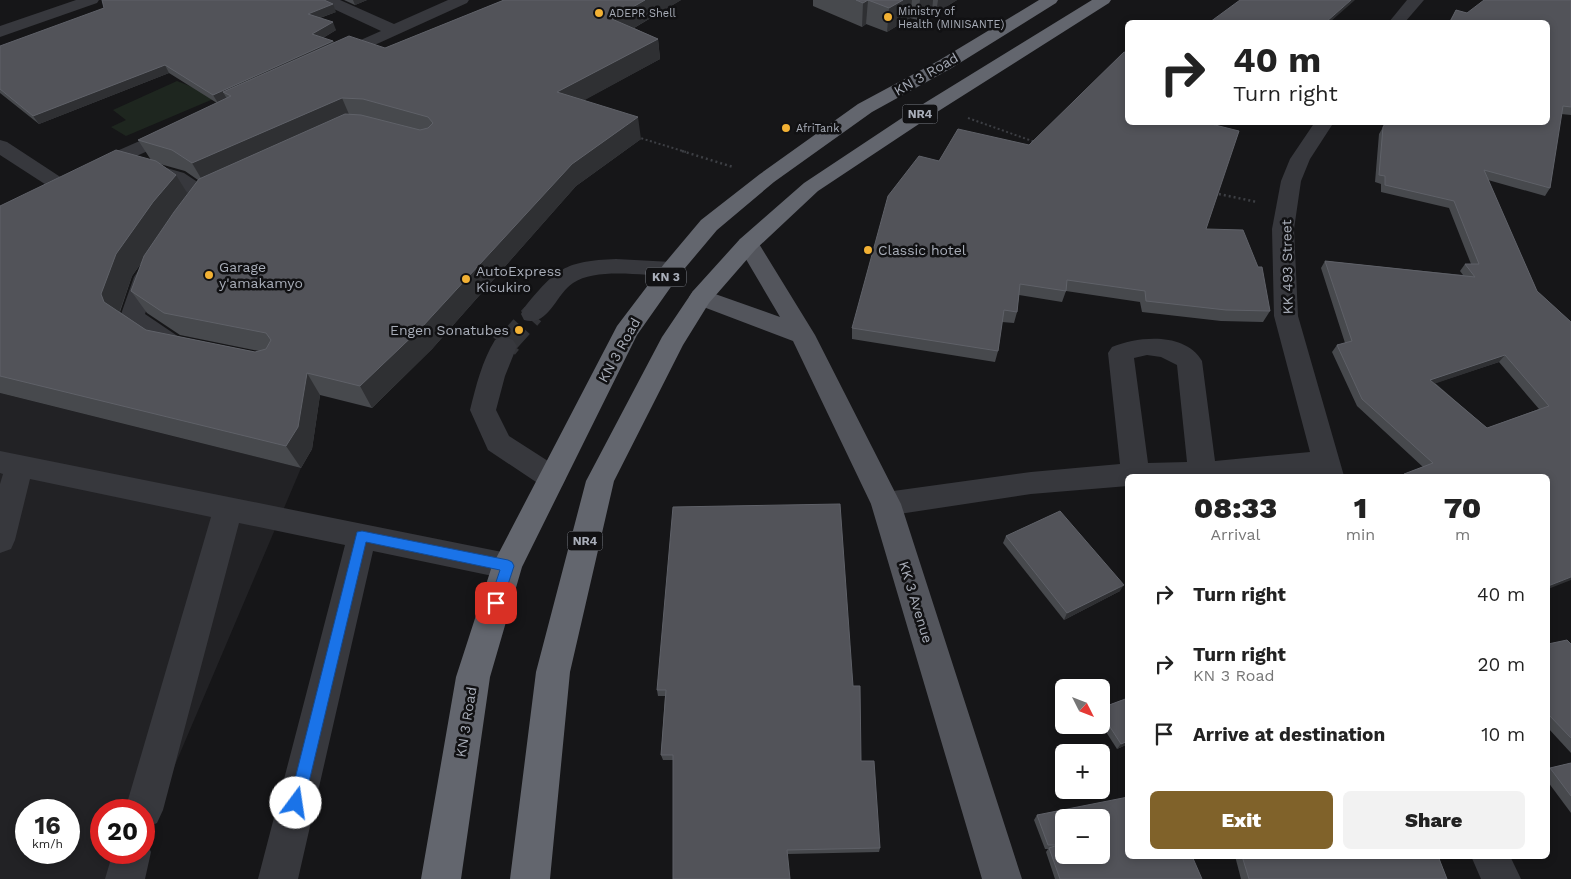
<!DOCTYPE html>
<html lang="en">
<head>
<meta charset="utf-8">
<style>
	body { margin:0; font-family:"Work Sans",sans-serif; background:#f2f2f2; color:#222; height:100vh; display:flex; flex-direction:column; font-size:19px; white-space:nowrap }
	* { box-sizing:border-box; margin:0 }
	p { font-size:16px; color:#767676 }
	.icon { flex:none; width:28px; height:28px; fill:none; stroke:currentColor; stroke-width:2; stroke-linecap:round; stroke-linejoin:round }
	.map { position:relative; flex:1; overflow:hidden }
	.side { position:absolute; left:1125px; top:474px; width:425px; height:385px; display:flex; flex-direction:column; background:#fff; border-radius:8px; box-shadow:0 2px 8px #0003 }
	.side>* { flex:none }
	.hud { position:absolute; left:1125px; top:20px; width:425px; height:105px; border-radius:8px; box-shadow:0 2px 8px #0003; background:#fff; color:#222; overflow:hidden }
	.needle { width:32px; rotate:132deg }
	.buttons { position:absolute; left:1055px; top:679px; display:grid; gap:10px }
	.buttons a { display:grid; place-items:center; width:55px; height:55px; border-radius:8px; background:#fff; box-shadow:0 2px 8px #0003; font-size:25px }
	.speed { position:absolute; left:15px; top:799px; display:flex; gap:10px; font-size:25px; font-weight:700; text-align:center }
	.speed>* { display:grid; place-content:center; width:65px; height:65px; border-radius:50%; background:#fff; box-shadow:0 2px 8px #0003; line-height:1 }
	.speed small { font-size:12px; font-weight:400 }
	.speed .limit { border:8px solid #d22; background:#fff; color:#111 }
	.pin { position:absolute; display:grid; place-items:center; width:42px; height:42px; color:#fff; margin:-21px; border-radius:10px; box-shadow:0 2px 8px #0006 }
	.me { position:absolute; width:55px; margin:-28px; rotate:14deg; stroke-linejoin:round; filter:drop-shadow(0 0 4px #0008) }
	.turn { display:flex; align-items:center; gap:18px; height:105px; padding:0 25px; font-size:22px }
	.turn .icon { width:65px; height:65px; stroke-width:2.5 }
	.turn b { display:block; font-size:35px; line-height:42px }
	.eta { display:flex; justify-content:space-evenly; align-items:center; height:85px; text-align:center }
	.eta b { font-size:30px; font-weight:800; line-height:35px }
	.primary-button { display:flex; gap:10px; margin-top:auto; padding:10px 25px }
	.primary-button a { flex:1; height:58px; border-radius:8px; background:#80622a; color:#fff; font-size:20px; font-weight:800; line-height:58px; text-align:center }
	.primary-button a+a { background:#f2f2f2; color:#222 }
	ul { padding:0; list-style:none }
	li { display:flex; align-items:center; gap:15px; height:70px; padding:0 25px }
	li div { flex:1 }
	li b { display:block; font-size:19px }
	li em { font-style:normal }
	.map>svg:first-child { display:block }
	.built { fill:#222225; fill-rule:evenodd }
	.green { fill:#1e261f }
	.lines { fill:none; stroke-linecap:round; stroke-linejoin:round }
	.minor-tunnel-far1 { stroke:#333438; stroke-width:22; stroke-dasharray:22 11; stroke-linecap:butt }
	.minor-tunnel { stroke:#333438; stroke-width:28; stroke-dasharray:28 14; stroke-linecap:butt }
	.path-far1 { stroke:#3d3f44; stroke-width:2; stroke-dasharray:2 2.5; stroke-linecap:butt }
	.path { stroke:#3d3f44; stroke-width:2.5; stroke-dasharray:2 3; stroke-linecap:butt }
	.minor { fill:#37383d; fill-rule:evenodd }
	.major { fill:#53555c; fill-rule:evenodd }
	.highway { fill:#63666e; fill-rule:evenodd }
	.wall { fill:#47494d; fill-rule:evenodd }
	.shaded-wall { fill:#2f3033 }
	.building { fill:#525359; stroke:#5f6168; fill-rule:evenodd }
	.route { fill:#1a73e8; stroke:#114b97 }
	.poi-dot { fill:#f2b134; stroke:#111113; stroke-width:2 }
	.labels { text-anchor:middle; stroke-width:5; stroke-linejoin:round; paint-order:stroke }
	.far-poi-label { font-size:11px; fill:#a8adb8; stroke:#111113; text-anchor:start }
	.shield { fill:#111113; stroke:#7b7e86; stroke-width:1 }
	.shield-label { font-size:12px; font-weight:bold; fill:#a8adb8 }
	.street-label { font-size:14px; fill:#a8adb8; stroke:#111113 }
	.poi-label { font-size:14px; fill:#a8adb8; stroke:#111113; text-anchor:start }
</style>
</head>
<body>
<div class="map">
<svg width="1571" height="879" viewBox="0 0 1571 879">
	<rect width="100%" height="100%" fill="#161618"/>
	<path class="built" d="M0 393 301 468 144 838V810H101V852L137 853 126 879H0ZM26 810H69V852H26Z"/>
	<polygon class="green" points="177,81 218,97 126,136 111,127 126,120 113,110"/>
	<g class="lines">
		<polyline class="minor-tunnel-far1" points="507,343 533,314"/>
		<polyline class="minor-tunnel" points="504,346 508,341"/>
		<g class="path-far1">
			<polyline points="968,118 1035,142"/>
			<polyline points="637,137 686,152"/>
		</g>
		<g class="path">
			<polyline points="682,151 733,167"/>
			<polyline points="1214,193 1257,202"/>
		</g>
		<g class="minor">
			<polygon points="76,0 99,0 97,3 0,37 0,26"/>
			<polygon points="319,0 340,0 394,24 448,0 469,0 467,3 335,63 329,62 326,58 329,54 381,31 321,3"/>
			<polygon points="1407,0 1424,0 1405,22 1389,22"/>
			<path d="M1315 122H1334L1310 159 1301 181 1294 229 1298 316 1344 476H1316L1315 474 1289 476H1128V486L1031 494 886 516 876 512 871 504 876 496 886 492 1031 472 1120 464 1108 353 1112 347C1139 336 1185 332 1202 361L1215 461 1310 452 1274 316 1272 229 1281 181 1290 159ZM1147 355 1161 357 1177 365 1187 462 1148 463 1134 358Z"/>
			<polygon points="176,125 183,127 186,131 183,135 99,173 92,175 85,173 82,169 85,165"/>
			<polygon points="0,140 7,142 65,180 68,184 65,188 58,190 51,188 0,155"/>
			<path d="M142 161 184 173 211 191 215 195C206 208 199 222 182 218L179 213 192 196 170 181 135 171 132 167 135 163Z"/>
			<path d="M616 259 672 262 680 264 683 269 680 274 672 276C644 276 597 267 573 283 555 295 549 327 524 320L521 314 524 308C556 269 564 261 616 259Z"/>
			<path d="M152 260 160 262 163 267 158 277 145 314 179 337 195 341 199 347 195 353C168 361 144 337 123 323L120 317 134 277 144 262Z"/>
			<path d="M504 337 513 340 517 346 505 376 496 410 509 436 562 470 566 478 562 486 552 489 542 486 488 450 470 410C476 386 482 361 495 340Z"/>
			<polygon points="0,451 507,553 518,557 522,566 518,575 507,579 373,551 298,879 258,879 345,545 239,523 163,810 157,823 144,829 144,810 125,810 211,517 30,479 15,540 11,549 0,553 0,484 3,474 0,473"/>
			<polygon points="144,838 151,852 145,879 105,879 113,852 144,852"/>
			<polygon points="1471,856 1510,856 1521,879 1481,879"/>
		</g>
		<polygon class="major" points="748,237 756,239 815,335 901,504 1022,879 982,879 871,504 793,341 693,303 689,297 693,291 701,289 780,317 737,244 740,239"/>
		<g class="highway">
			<polygon points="1039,0 1058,0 1056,3 950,69 872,112 774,182 717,230 680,274 637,335 522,567 490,677 461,879 421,879 456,677 492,566 617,326 664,264 701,220 760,174 858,104 938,61"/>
			<polygon points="1092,0 1111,0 1109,3 937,112 818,191 756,249 709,303 683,345 614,481 570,672 550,879 510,879 536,672 586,481 662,337 693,291 740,239 804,183 923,104"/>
		</g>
	</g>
	<g class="wall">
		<polygon points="344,0 367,0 355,5"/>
		<path d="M504 0H681L634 28 658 39 660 59 584 100 641 139 576 186 432 349 372 408 320 395 312 449 301 468 0 393V206L151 160 138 140 217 103 169 73 39 124 0 93V46L336 12 320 18 336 30 323 38 333 41 334 42 385 48ZM160 164 185 171 198 180 188 194ZM142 262 131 291 147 313 180 335 259 351 255 352 146 330 120 312 132 276Z"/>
		<polygon points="813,0 957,0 936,13 932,12 917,20 910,18 887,32 866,24 862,27 813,6"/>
		<path d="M1571 0V115L1561 114 1550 188 1545 196 1488 180 1537 291 1571 322 1548 476H1402L1404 474 1423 467 1357 406 1332 352 1337 345 1345 343 1321 268 1325 261 1463 275 1460 271 1465 264H1471L1449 208 1381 192V184L1375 182 1379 134 1386 122 1548 22H1449L1456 10 1467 13ZM1499 362 1539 409 1487 428 1435 383Z"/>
		<polygon points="1128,122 1206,229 1270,311 1263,322 1221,321 1142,312 1140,302 1066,291 1062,302 1019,295 1017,312 1014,323 1002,322 998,351 995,362 852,339 852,328 939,161 1029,145"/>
		<polygon points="1006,536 1120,591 1064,620 1003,543"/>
		<polygon points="1548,644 1571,644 1571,753 1548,728"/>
		<polygon points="853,686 861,761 880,848 879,852 788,854 673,760 663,760 661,755 665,696 658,696 657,690"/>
		<polygon points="1128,698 1128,744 1117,749 1101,724 1101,708"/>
		<polygon points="1571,763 1571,813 1548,782 1548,770 1550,768"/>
		<polygon points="1037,815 1202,879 1055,879 1046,852 1048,849 1045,849 1034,820"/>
		<polygon points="1235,856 1438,856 1447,879 1241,879"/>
	</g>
	<g class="shaded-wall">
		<polygon points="353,0 367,0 355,5"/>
		<polygon points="645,0 681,0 615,39 612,19"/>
		<polygon points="868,0 866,24 862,27 863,3"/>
		<polygon points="903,0 912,0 910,18 887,32 889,8"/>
		<polygon points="920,0 933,0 932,12 917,20"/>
		<polygon points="938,0 957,0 936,13"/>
		<polygon points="1351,0 1355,0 1330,22 1326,22"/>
		<polygon points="333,4 336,12 311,21 308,14"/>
		<polygon points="333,22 336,30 316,42 312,34"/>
		<polygon points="658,39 660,59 561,113 557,92"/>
		<polygon points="333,41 337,49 223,92 227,99 218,103 213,95"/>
		<polygon points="165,65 169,73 39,124 33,116"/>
		<polygon points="342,98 351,119 205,185 192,163"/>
		<polygon points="638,117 641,139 576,186 432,349 372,408 360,386 572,164"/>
		<polygon points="176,175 189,196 168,224 132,276 118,316 104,302 101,294 116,254 153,202"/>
		<polygon points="1505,355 1499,362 1425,387 1430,380"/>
		<polygon points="307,373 320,395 312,449 301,468 286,446"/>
		<polygon points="1571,577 1571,580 1548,589 1548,586"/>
		<polygon points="1124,585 1120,591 1064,620 1067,613"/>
		<polygon points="1128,741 1128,744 1117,749 1121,744"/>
	</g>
	<g class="building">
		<polygon points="102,0 324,0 333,4 308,14 333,22 312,34 333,41 213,95 165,65 33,116 0,89 0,46 104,8"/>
		<polygon points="504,0 645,0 612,19 658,39 557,92 638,117 572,164 422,327 360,386 307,373 298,427 286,446 0,376 0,206 116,150 156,161 176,175 153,202 116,254 101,294 104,302 146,330 255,352 266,349 271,340 266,333 164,313 131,291 144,256 174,212 199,179 345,114 361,115 420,130 428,128 433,123 428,117 363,99 342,98 192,163 172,150 138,140 231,96 223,92 349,36 385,48"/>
		<polygon points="856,0 903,0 889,8 868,0 863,3"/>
		<polygon points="1240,0 1351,0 1326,22 1210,22"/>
		<path d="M1484 0H1571V107L1563 106 1550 188 1484 170 1537 291 1571 322V577L1548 586V476H1407L1404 474 1433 463 1362 399 1337 345 1352 341 1325 261 1475 277 1465 264H1479L1454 201 1385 185V176L1379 175 1383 127 1386 122H1548V22H1450L1456 10 1467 13ZM1505 355 1549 406 1487 428 1430 380Z"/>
		<polygon points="1124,52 1128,53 1128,122 1203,122 1239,131 1206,229 1243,230 1258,267 1262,267 1270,311 1226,310 1146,301 1145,291 1067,280 1066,291 1020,284 1017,312 1004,310 998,351 852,328 888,196 919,156 939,161 958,129 1029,145"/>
		<polygon points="840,504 853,686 860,686 861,761 874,761 880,848 787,850 790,879 673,879 673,755 661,755 666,690 657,690 673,507"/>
		<polygon points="1060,511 1124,585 1067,613 1006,536"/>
		<polygon points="1567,640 1571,644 1571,738 1548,714 1548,644"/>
		<polygon points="1128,698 1128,741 1121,744 1101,713 1101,708"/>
		<polygon points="1571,763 1571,796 1550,768"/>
		<path d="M1128 797V856H1192L1202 879H1060L1049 848 1058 845H1048L1037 815ZM1064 818H1101V855H1064Z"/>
		<polygon points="1242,856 1438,856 1447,879 1249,879"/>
	</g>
	<polygon class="route" points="362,531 508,560 512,562 514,566 502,603 501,607 496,609 491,607 489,603 500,570 366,542 304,803 302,808 296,810 291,808 289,803 356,536 357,532"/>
	<g class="poi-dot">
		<circle cx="599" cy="13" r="5"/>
		<circle cx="888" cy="17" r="5"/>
		<circle cx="786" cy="128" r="5"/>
		<circle cx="868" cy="250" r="5"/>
		<circle cx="209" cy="275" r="5"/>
		<circle cx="466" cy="279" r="5"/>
		<circle cx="519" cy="330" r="5"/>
	</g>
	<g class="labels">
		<g class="far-poi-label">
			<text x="898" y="15">Ministry of<tspan x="898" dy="13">Health (MINISANTE)</tspan></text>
			<text x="609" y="17">ADEPR Shell</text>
			<text x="796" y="132">AfriTank</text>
		</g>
		<g class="shield">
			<rect x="902.5" y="104.5" width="35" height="19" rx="4"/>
			<rect x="646" y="267.5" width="40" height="19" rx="4"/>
			<rect x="567.5" y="531.5" width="35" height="19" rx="4"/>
		</g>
		<g class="shield-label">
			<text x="920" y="118">NR4</text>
			<text x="666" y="281">KN 3</text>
			<text x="585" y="545">NR4</text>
		</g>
		<g class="street-label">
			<text transform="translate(926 74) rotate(-30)" y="5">KN 3 Road</text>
			<text transform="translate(1287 267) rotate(-91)" y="5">KK 493 Street</text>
			<text transform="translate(619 350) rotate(-61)" y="5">KN 3 Road</text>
			<text transform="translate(916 602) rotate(73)" y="5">KK 3 Avenue</text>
			<text transform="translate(466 722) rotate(-81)" y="5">KN 3 Road</text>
		</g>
		<g class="poi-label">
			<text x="878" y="255">Classic hotel</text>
			<text x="219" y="272">Garage<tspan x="219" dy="16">y'amakamyo</tspan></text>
			<text x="476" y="276">AutoExpress<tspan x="476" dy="16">Kicukiro</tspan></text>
			<text x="509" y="335" text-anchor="end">Engen Sonatubes</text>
		</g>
	</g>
</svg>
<div class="buttons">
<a><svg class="needle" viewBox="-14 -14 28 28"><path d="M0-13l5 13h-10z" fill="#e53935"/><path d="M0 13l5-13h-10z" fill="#767676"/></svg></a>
<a>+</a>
<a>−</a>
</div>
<div class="speed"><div>16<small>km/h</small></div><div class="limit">20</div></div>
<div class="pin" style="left:496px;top:603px;background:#d93025"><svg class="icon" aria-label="arrive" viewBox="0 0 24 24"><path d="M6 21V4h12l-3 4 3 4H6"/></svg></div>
<svg class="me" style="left:296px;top:803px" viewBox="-20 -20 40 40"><circle r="19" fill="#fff"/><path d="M0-13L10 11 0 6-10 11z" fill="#1a73e8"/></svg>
<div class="hud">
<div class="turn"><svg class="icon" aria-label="right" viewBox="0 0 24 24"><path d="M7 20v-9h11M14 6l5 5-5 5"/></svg><div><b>40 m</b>Turn right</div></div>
</div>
<section class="side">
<div class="eta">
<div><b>08:33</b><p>Arrival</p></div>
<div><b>1</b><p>min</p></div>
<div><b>70</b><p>m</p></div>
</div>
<ul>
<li><svg class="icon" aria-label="right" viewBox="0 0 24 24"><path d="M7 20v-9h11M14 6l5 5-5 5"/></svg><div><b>Turn right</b></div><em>40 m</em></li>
<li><svg class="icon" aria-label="right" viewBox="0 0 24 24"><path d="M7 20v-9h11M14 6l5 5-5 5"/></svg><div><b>Turn right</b><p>KN 3 Road</p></div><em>20 m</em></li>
<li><svg class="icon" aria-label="arrive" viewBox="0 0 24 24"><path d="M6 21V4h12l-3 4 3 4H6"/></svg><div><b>Arrive at destination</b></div><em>10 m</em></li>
</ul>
<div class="primary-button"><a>Exit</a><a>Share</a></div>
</section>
</div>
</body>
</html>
